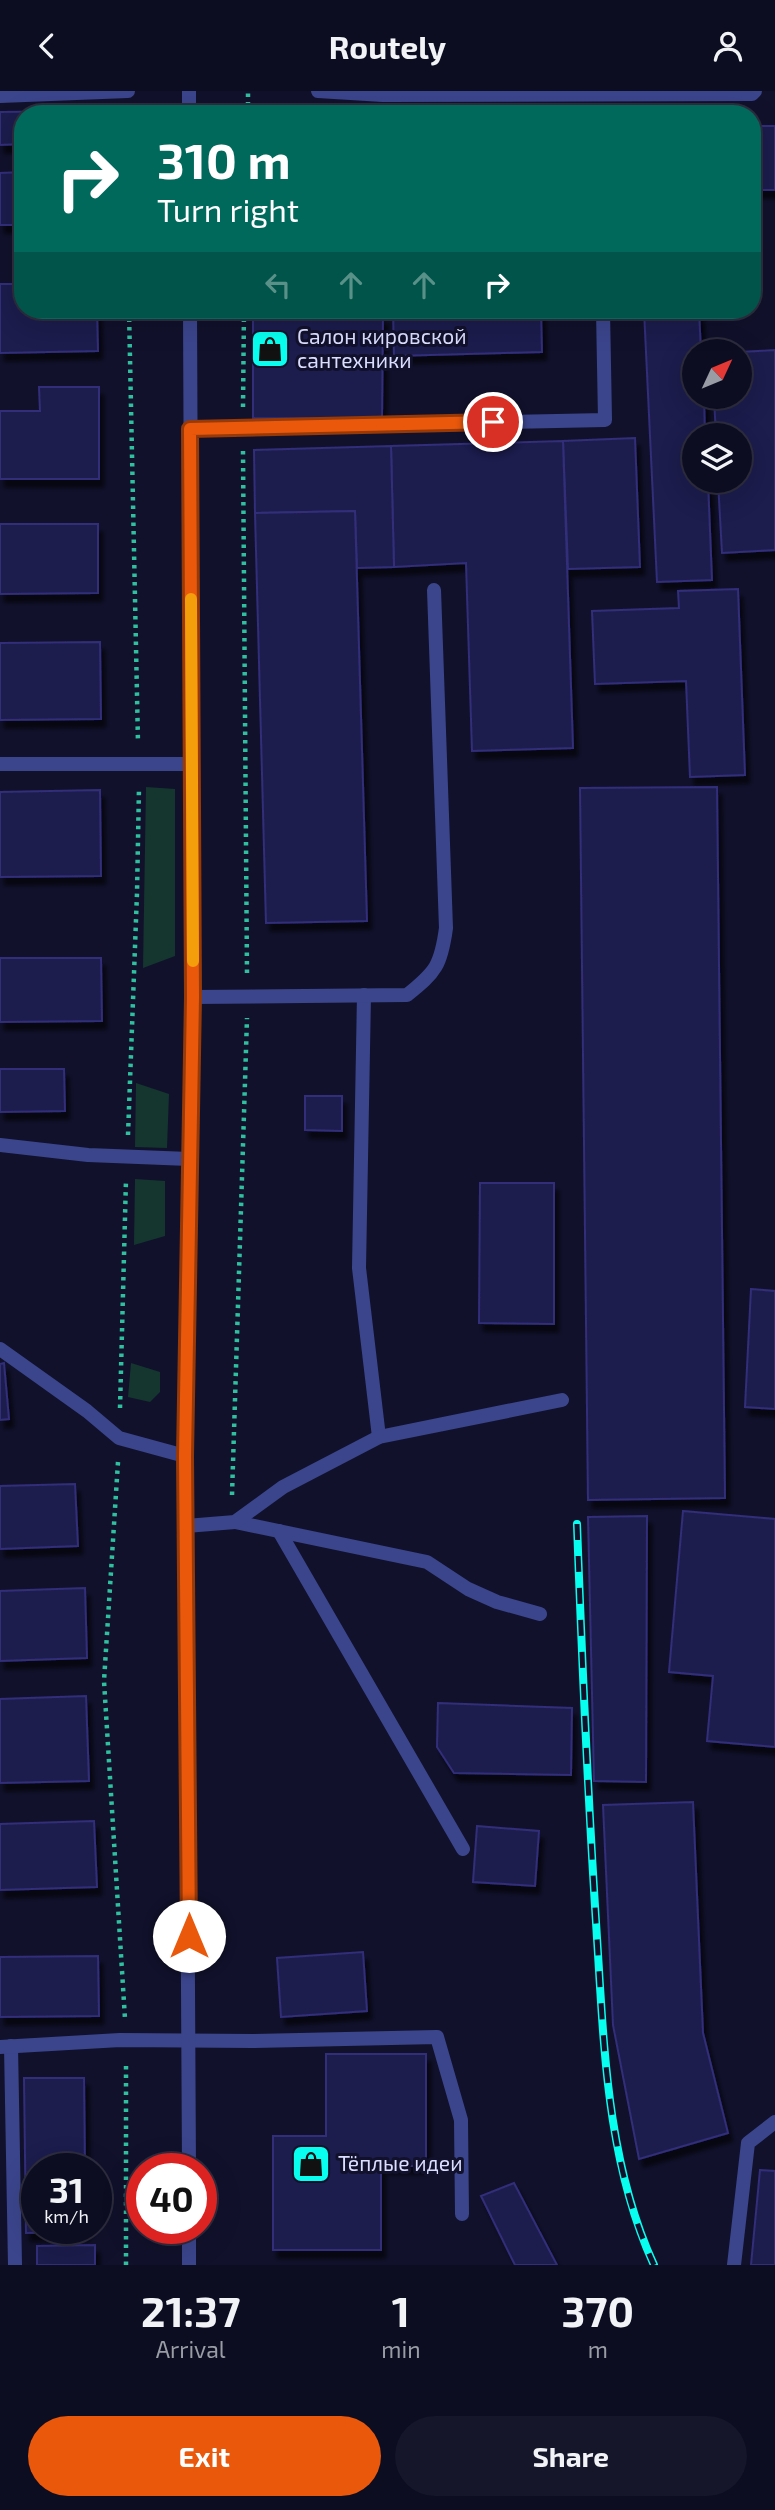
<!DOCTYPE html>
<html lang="en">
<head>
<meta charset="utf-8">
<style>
	body { margin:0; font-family:"Exo 2",sans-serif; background:#16162a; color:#f1f3f6; height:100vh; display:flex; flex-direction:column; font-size:26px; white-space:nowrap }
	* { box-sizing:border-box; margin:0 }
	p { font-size:23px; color:#9a9ca5 }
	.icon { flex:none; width:38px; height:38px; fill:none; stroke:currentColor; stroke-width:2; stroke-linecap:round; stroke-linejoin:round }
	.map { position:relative; height:2174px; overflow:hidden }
	.drawer { display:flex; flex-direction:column; background:#0d0d21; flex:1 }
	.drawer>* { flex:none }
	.banner { position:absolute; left:14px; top:14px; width:747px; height:214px; border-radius:28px; box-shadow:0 7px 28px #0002,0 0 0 2px #2d2d3f; background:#00695c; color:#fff; overflow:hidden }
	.needle { width:46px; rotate:46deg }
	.tools { position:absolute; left:682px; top:248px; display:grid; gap:14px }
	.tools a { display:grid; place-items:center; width:70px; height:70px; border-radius:50%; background:#0d0d21; box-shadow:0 7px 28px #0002,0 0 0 2px #2d2d3f; font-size:35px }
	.speed { position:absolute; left:21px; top:2062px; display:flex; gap:14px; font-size:35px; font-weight:700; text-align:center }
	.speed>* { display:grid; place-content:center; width:91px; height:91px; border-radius:50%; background:#0d0d21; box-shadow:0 7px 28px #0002,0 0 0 2px #2d2d3f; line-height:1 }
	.speed small { font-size:18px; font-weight:400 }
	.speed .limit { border:10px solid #d22; background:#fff; color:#111 }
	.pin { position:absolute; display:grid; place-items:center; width:60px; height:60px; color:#fff; margin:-30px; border:4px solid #fff; border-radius:50%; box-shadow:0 2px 7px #0007 }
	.me { position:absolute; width:77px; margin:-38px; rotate:0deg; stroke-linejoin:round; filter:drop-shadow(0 0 5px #0008) }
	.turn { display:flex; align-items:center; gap:24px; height:147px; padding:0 28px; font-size:32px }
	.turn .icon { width:91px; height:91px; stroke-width:2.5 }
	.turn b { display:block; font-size:49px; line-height:60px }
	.lanes { display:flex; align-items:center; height:66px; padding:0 28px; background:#0003; justify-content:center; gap:35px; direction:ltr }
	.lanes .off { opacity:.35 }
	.eta { display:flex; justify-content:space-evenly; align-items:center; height:119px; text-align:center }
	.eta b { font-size:42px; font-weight:700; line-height:49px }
	.action { display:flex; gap:14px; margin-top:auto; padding:14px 28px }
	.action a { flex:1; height:80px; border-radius:42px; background:#ea580c; color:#fff; font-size:28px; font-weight:700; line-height:80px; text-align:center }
	.action a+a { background:#16162a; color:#f1f3f6 }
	header { display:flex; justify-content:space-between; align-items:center; height:91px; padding:0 28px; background:#0d0d21; font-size:32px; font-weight:700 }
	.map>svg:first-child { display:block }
	.green { fill:#14362f }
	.building { fill:#1f1d4e; stroke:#312e7a; stroke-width:2; filter:url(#shadow) }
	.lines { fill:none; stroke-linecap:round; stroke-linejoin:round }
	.path { stroke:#2fc0a0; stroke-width:4.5; stroke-dasharray:3.5 5; stroke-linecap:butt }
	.service { stroke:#3b458c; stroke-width:14 }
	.tertiary { stroke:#3b458c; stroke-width:14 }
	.rail-casing { stroke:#08ffef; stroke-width:8 }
	.rail { stroke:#11112c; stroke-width:5; stroke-dasharray:16; stroke-linecap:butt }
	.route-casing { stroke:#983908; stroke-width:18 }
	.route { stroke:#ea580c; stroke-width:12 }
	.slow { stroke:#f59e0b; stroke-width:12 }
	.labels { text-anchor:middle; stroke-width:6; stroke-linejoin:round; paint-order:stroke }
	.poi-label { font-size:21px; fill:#dcdeff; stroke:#11112c; text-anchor:start }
</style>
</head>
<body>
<header><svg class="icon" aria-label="back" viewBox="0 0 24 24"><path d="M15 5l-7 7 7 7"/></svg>Routely<svg class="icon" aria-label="person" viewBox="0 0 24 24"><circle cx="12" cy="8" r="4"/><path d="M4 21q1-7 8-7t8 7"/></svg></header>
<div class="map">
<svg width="775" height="2174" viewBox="0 0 775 2174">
	<defs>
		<filter id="shadow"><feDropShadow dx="4.5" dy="8" stdDeviation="2" flood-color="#0009"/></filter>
	</defs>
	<rect width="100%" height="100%" fill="#11112c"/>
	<g class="green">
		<polygon points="146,696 175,698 175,865 143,877"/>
		<polygon points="136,992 169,1003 167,1057 135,1056"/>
		<polygon points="135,1088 165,1090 165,1145 134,1154"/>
		<polygon points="131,1272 160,1281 160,1301 150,1311 128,1306"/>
	</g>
	<g class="building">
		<rect x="551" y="14" width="127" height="9"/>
		<polygon points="0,21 82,20 100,21 100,23 23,23 23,53 0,54"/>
		<rect x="752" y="35" width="23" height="64"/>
		<polygon points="23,81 23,134 0,134 0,82"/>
		<polygon points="0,193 23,193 23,219 97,219 98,260 0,262"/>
		<polygon points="393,219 541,219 542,261 394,265"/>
		<polygon points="644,219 699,219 701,261 695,261 695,306 704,306 705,345 695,345 695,390 708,390 712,489 657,491"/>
		<polygon points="253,224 383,225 382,328 253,327"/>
		<polygon points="775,259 775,459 722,462 718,390 740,390 740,345 716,345 714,306 740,306 740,261"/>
		<polygon points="39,296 99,296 99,388 0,388 0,320 40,320"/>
		<polygon points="635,347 640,476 568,478 563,350"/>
		<polygon points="563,350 573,657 472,660 466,472 394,476 391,355"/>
		<polygon points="391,355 394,476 357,477 355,420 255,422 254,359"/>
		<polygon points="355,420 367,830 266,832 255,422"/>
		<polygon points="0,433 98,433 98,502 0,503"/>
		<polygon points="738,498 745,684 690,686 686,590 595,593 592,520 679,517 678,500"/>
		<polygon points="100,551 101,628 0,629 0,552"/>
		<polygon points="717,696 725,1407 588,1409 580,697"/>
		<polygon points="100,699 101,785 0,786 0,701"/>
		<polygon points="0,867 101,867 102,930 0,931"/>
		<polygon points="0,978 64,978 65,1020 0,1021"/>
		<polygon points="305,1005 342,1005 342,1040 305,1039"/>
		<polygon points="480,1092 554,1092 554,1233 479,1232"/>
		<polygon points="751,1198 775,1200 775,1318 745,1316"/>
		<polygon points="4,1272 9,1328 0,1329 0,1273"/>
		<polygon points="75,1393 78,1455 0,1458 0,1395"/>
		<polygon points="683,1420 775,1428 775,1656 707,1650 713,1585 669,1581"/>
		<polygon points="647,1425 646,1691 594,1690 588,1426"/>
		<polygon points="85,1497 87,1567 0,1570 0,1500"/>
		<polygon points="86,1605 89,1690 0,1692 0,1608"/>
		<polygon points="438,1612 572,1617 571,1684 454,1682 437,1656"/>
		<polygon points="693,1711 703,1942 728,2042 639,2068 613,1934 603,1714"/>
		<polygon points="94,1730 97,1796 0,1799 0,1733"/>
		<polygon points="477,1735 539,1740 535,1795 473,1791"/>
		<polygon points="363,1861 367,1920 281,1926 277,1867"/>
		<polygon points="98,1865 99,1925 0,1926 0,1866"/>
		<polygon points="326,1963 426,1963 426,2075 381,2075 381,2159 273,2159 273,2045 326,2045"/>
		<polygon points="24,1987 84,1987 85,2077 37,2077 37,2137 85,2137 86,2141 26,2142"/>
		<polygon points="760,2079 775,2080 775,2174 751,2174"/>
		<polygon points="514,2092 557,2174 515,2174 481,2105"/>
		<polygon points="95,2154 95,2174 37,2174 37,2155"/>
	</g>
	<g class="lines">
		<g class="path">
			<polyline points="248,23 248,0"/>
			<polyline points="129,219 138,652"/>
			<polyline points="243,316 244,219"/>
			<polyline points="243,360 247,883"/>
			<polyline points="128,1044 137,802 139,696"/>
			<polyline points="120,1317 126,1088"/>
			<polyline points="118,1371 104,1590 125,1928"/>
			<polyline points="232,1404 247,927"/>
			<polyline points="126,2174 126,1972"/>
		</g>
		<g class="service">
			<polyline points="318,0 383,4 752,3 755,0"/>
			<polyline points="0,5 128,0"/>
			<polyline points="190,338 605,329 603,219"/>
			<polyline points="0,673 192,673"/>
			<polyline points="364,904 359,1177 379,1346"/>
			<path d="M193 906 407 904C436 881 441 874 446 837L434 499"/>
			<polyline points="0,1054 88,1064 189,1068"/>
			<polyline points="0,1258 87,1320 119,1347 185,1365"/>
			<polyline points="235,1431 427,1471 468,1498 497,1511 540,1523"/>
			<polyline points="186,1435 235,1431 283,1396 379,1346 562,1309"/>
			<polyline points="279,1440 463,1758"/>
			<polyline points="11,1955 15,2174"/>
			<polyline points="0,1956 120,1949 253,1950 437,1946 461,2029 462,2123"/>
			<polyline points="734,2174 748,2052 775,2031"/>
		</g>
		<g class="tertiary">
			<polyline points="189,0 189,23"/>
			<polyline points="189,2077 185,1365 193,906 190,219"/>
			<polyline points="189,2174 189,2137"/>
		</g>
		<g class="rail-casing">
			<path id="rail" d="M577 1433C582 1571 588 1709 597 1847 604 1956 607 2072 654 2174"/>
		</g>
		<use href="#rail" class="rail"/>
	</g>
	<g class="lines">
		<g class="route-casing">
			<polyline id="route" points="189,1845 185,1365 193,906 190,338 493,331"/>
		</g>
		<use href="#route" class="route"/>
		<polyline class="slow" points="191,508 193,870"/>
	</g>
	<defs>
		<g id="shop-square" transform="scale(2.0125)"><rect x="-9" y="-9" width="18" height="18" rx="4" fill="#08ffef" stroke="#11112c"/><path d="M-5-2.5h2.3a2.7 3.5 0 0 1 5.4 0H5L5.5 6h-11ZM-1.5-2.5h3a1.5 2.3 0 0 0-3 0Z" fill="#111"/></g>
	</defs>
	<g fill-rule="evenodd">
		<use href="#shop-square" x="270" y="258"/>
		<use href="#shop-square" x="311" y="2073"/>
	</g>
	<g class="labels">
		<g class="poi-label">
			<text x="297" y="253">Салон кировской<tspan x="297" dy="24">сантехники</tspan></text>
			<text x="338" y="2080">Тёплые идеи</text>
		</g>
	</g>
</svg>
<div class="tools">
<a><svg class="needle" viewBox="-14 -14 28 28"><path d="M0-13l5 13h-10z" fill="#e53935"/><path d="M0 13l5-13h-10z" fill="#9a9ca5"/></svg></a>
<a><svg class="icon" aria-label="layers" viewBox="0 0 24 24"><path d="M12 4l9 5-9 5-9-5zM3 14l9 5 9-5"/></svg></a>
</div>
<div class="speed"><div>31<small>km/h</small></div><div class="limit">40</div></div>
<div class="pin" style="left:493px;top:331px;background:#d93025"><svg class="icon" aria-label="arrive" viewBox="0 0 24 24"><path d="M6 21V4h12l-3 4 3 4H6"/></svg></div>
<svg class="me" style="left:189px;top:1845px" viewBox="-20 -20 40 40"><circle r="19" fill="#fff"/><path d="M0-13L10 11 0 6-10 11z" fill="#ea580c"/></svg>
<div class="banner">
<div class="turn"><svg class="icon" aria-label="right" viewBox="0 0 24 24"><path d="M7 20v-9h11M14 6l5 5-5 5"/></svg><div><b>310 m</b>Turn right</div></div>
<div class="lanes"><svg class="icon off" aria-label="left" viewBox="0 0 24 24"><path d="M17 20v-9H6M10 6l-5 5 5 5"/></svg><svg class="icon off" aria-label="ahead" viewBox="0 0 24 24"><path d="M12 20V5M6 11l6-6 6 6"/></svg><svg class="icon off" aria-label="ahead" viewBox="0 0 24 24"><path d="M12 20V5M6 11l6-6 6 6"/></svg><svg class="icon" aria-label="right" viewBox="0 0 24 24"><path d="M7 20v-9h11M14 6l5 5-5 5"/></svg></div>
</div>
</div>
<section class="drawer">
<div class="eta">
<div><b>21:37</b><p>Arrival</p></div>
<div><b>1</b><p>min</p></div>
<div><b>370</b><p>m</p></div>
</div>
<div class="action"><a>Exit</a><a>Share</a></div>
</section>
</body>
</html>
